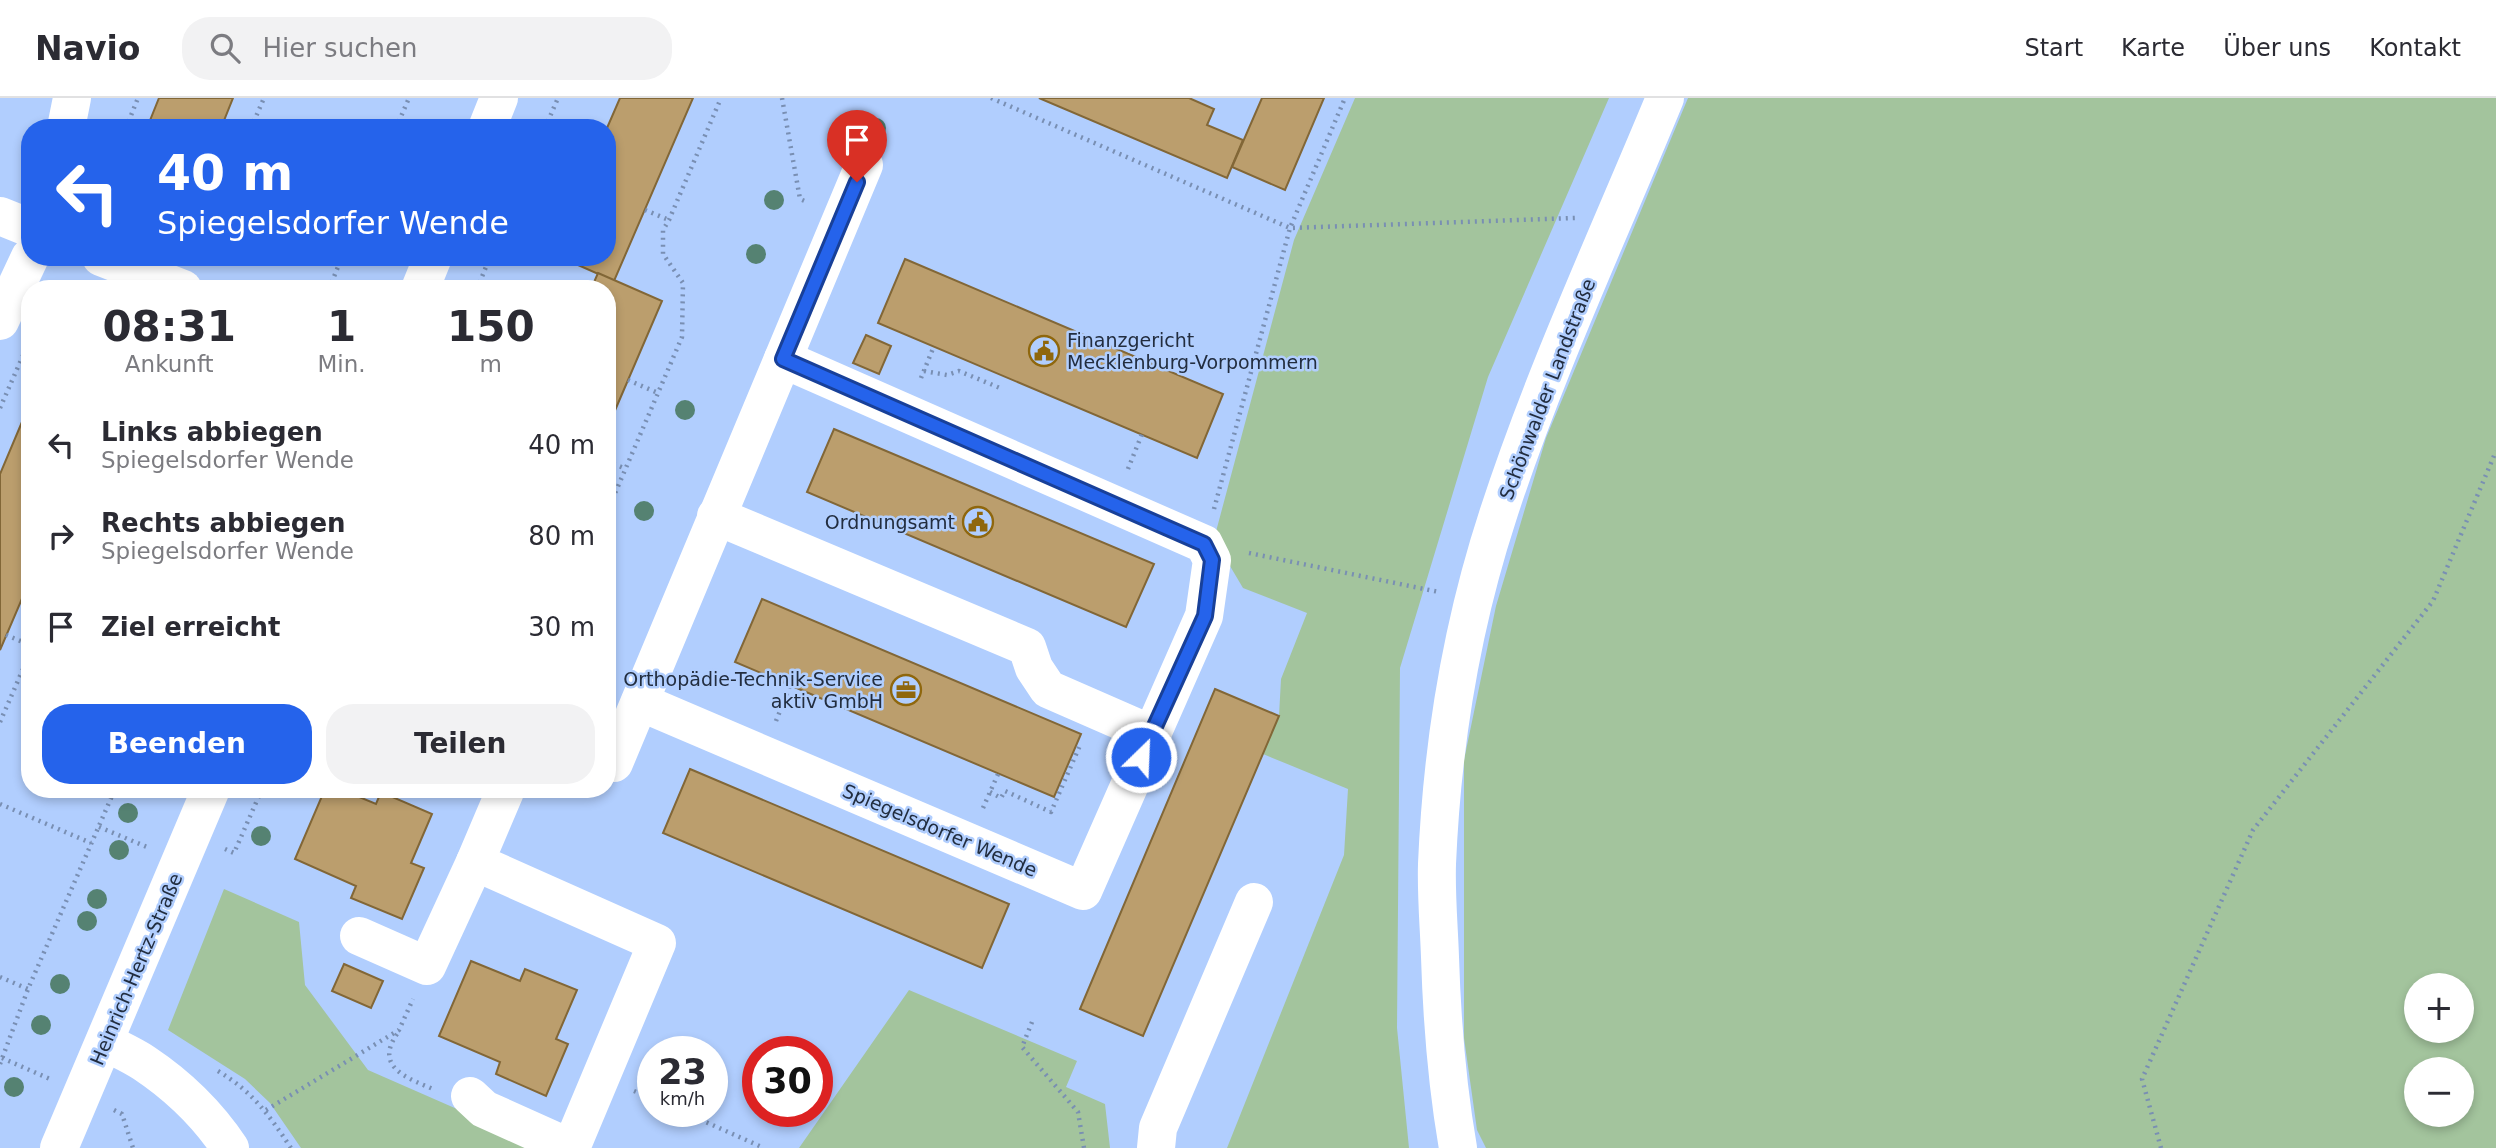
<!DOCTYPE html>
<html lang="de">
<head>
<meta charset="utf-8">
<style>
	body { margin:0; font-family:"DejaVu Sans",sans-serif; background:#f2f2f3; color:#2b2b33; height:100vh; display:flex; flex-direction:column; font-size:26px; white-space:nowrap }
	* { box-sizing:border-box; margin:0 }
	p { font-size:23px; color:#7c7c81 }
	.icon { flex:none; width:38px; height:38px; fill:none; stroke:currentColor; stroke-width:2; stroke-linecap:round; stroke-linejoin:round }
	.map { position:relative; flex:1; overflow:hidden }
	.panel { position:absolute; left:21px; top:182px; width:595px; height:518px; display:flex; flex-direction:column; background:#fff; border-radius:28px; box-shadow:0 4px 10px #0003 }
	.panel>* { flex:none }
	.guide { position:absolute; left:21px; top:21px; width:595px; height:147px; border-radius:28px; box-shadow:0 4px 10px #0003; background:#2563eb; color:#fff; overflow:hidden }
	.buttons { position:absolute; left:2404px; top:875px; display:grid; gap:14px }
	.buttons a { display:grid; place-items:center; width:70px; height:70px; border-radius:50%; background:#fff; box-shadow:0 4px 10px #0003; font-size:35px }
	.speed { position:absolute; left:637px; top:938px; display:flex; gap:14px; font-size:35px; font-weight:700; text-align:center }
	.speed>* { display:grid; place-content:center; width:91px; height:91px; border-radius:50%; background:#fff; box-shadow:0 4px 10px #0003; line-height:1 }
	.speed small { font-size:18px; font-weight:400 }
	.speed .limit { border:10px solid #d22; background:#fff; color:#111 }
	.pin { position:absolute; display:grid; place-items:center; width:60px; height:60px; color:#fff; margin:-72px -30px; border-radius:50% 50% 50% 0; rotate:-45deg; box-shadow:0 0 7px #0007 }
	.pin .icon { rotate:45deg }
	.me { position:absolute; width:77px; margin:-38px; rotate:24deg; stroke-linejoin:round; filter:drop-shadow(0 0 5px #0008) }
	.turn { display:flex; align-items:center; gap:24px; height:147px; padding:0 21px; font-size:32px }
	.turn .icon { width:91px; height:91px; stroke-width:2.5 }
	.turn b { display:block; font-size:49px; line-height:60px }
	.eta { display:flex; justify-content:space-evenly; align-items:center; height:119px; text-align:center }
	.eta b { font-size:42px; font-weight:800; line-height:49px }
	.action { display:flex; gap:14px; margin-top:auto; padding:14px 21px }
	.action a { flex:1; height:80px; border-radius:28px; background:#2563eb; color:#fff; font-size:28px; font-weight:800; line-height:80px; text-align:center }
	.action a+a { background:#f2f2f3; color:#2b2b33 }
	ul { padding:0; list-style:none }
	li { display:flex; align-items:center; gap:21px; height:91px; padding:0 21px }
	li div { flex:1 }
	li b { display:block; font-size:26px }
	li em { font-style:normal }
	header { display:flex; align-items:center; gap:42px; box-sizing:border-box; height:98px; padding:0 35px; background:#fff; border-bottom:2px solid #e1e1e2 }
	header strong { font-size:33px }
	nav { display:flex; gap:38px; margin-inline-start:auto; font-size:24px }
	.search { width:490px; height:63px; background:#f2f2f3; display:flex; align-items:center; gap:18px; box-sizing:border-box; padding:0 24px; border-radius:28px; color:#7c7c81; font-size:26px }
	.map>svg:first-child { display:block }
	.green { fill:#a3c49d; fill-rule:evenodd }
	.building { fill:#bb9e6d; stroke:#826737; stroke-width:2 }
	.lines { fill:none; stroke-linecap:round; stroke-linejoin:round }
	.path { stroke:#798fb3; stroke-width:4.5; stroke-dasharray:2 5; stroke-linecap:butt }
	.minor { stroke:#fff; stroke-width:38 }
	.major { stroke:#fff; stroke-width:38 }
	.tree { fill:#558272 }
	.route-casing { stroke:#184099; stroke-width:18 }
	.route { stroke:#2563eb; stroke-width:12 }
	.labels { text-anchor:middle; stroke-width:5; stroke-linejoin:round; paint-order:stroke }
	.poi-label { font-size:19px; fill:#222d3f; stroke:#b1cefe; text-anchor:end }
	.street-label { font-size:19px; fill:#222d3f; stroke:#b1cefe }
</style>
</head>
<body>
<header>
<strong>Navio</strong>
<div class="search"><svg class="icon" aria-label="search" viewBox="0 0 24 24"><circle cx="10" cy="10" r="6"/><path d="M15 15l6 6"/></svg>Hier suchen</div>
<nav><a>Start</a><a>Karte</a><a>Über uns</a><a>Kontakt</a></nav>
</header>
<div class="map">
<svg width="2496" height="1050" viewBox="0 0 2496 1050">
	<rect width="100%" height="100%" fill="#b1cefe"/>
	<g class="green">
		<polygon points="1355,0 1609,0 1488,279 1400,570 1397,930 1409,1050 1227,1050 1344,757 1348,691 1263,656 1279,618 1281,581 1307,515 1243,490 1214,441 1294,142"/>
		<path d="M1688 0H2496V1050H1486L1477 1032 1464 940V662L1496 508 1546 340ZM2417 887H2462V933H2417ZM2417 971H2462V1017H2417Z"/>
		<polygon points="224,791 299,824 305,887 368,972 546,1050 301,1050 270,1005 245,981 168,932"/>
		<polygon points="909,892 1077,963 1066,989 1105,1006 1110,1050 799,1050"/>
	</g>
	<g class="building">
		<polygon points="159,0 233,0 221,30 147,30"/>
		<polygon points="620,0 693,0 614,183 560,159 607,159 607,30"/>
		<polygon points="1039,0 1189,0 1214,11 1207,27 1243,42 1227,80"/>
		<polygon points="1262,0 1324,0 1285,92 1232,69"/>
		<polygon points="905,161 1223,296 1197,360 878,225"/>
		<polygon points="598,175 662,203 607,331 607,191 591,191"/>
		<polygon points="866,237 891,248 879,276 853,265"/>
		<polygon points="30,305 30,482 0,552 0,376"/>
		<polygon points="834,331 1154,466 1126,529 807,394"/>
		<polygon points="762,501 1081,636 1054,699 735,564"/>
		<polygon points="1215,591 1279,618 1143,938 1080,911"/>
		<polygon points="690,671 1009,806 982,870 663,735"/>
		<polygon points="325,691 340,691 376,706 381,694 432,716 411,765 424,770 402,821 351,800 356,788 295,761"/>
		<polygon points="471,863 520,883 525,871 577,892 556,941 568,946 546,998 496,976 500,964 439,938"/>
		<polygon points="344,866 383,883 371,910 332,893"/>
	</g>
	<g class="lines">
		<g class="path">
			<polyline points="782,0 800,101 807,104"/>
			<polyline points="991,0 1290,130 1575,120"/>
			<polyline points="126,30 138,0"/>
			<polyline points="251,30 264,0"/>
			<polyline points="396,30 409,0"/>
			<polyline points="545,30 558,0"/>
			<polyline points="645,112 669,122"/>
			<polyline points="329,191 342,159"/>
			<polyline points="477,191 490,159"/>
			<polyline points="924,273 947,277 959,273 1000,290"/>
			<polyline points="921,280 934,248"/>
			<polyline points="628,282 658,295"/>
			<polyline points="0,310 25,253"/>
			<polyline points="607,363 626,371"/>
			<polyline points="1128,371 1142,336"/>
			<polyline points="1214,411 1290,130 1345,0"/>
			<polyline points="607,414 682,239 683,185 663,156 663,132 669,122 721,0"/>
			<polyline points="1249,455 1439,494"/>
			<polyline points="6,537 30,547"/>
			<polyline points="776,623 790,588"/>
			<polyline points="0,624 30,555"/>
			<polyline points="990,694 1001,700 1005,693 1051,714 1081,645"/>
			<polyline points="0,706 91,745"/>
			<polyline points="983,710 998,676"/>
			<polyline points="99,729 147,749"/>
			<polyline points="225,751 234,755 262,691"/>
			<polyline points="0,879 28,891"/>
			<polyline points="1032,924 1022,949 1078,1014 1084,1050"/>
			<path d="M397 936C374 969 407 980 433 991"/>
			<polyline points="2,960 50,981"/>
			<polyline points="0,966 28,891 115,691"/>
			<path d="M218 973C253 994 269 1017 291 1050"/>
			<polyline points="634,993 653,1001"/>
			<polyline points="114,1012 122,1016 133,1050"/>
			<polyline points="266,1012 399,932 413,901"/>
			<polyline points="681,1013 764,1050"/>
			<polyline points="2161,1050 2142,981 2253,732 2433,503 2496,353"/>
		</g>
		<g class="minor">
			<polyline points="66,30 72,0"/>
			<polyline points="487,30 499,0"/>
			<polyline points="0,118 30,130"/>
			<polyline points="101,159 183,191"/>
			<polyline points="420,191 433,159"/>
			<polyline points="0,223 30,159"/>
			<polyline points="716,418 1027,549 1034,570 1048,591 1151,636"/>
			<polyline points="640,604 1083,793 1204,518 1212,462 1204,446 783,261"/>
			<polyline points="607,662 614,665 864,67"/>
			<polyline points="359,838 427,868 475,764"/>
			<path d="M105 944C118 951 132 957 144 965 177 987 208 1017 230 1050"/>
			<polyline points="470,998 484,1011 571,1050 657,845 475,764 506,691"/>
			<polyline points="59,1050 211,691"/>
			<polyline points="1156,1050 1158,1030 1254,804"/>
		</g>
		<path class="major" d="M1458 1050C1447 987 1442 923 1440 859 1439 829 1436 797 1437 766 1442 648 1461 530 1498 417 1544 275 1608 138 1665 0"/>
	</g>
	<g class="tree">
		<circle cx="876" cy="30" r="10"/>
		<circle cx="774" cy="102" r="10"/>
		<circle cx="756" cy="156" r="10"/>
		<circle cx="685" cy="312" r="10"/>
		<circle cx="644" cy="413" r="10"/>
		<circle cx="128" cy="715" r="10"/>
		<circle cx="261" cy="738" r="10"/>
		<circle cx="119" cy="752" r="10"/>
		<circle cx="97" cy="801" r="10"/>
		<circle cx="87" cy="823" r="10"/>
		<circle cx="60" cy="886" r="10"/>
		<circle cx="41" cy="927" r="10"/>
		<circle cx="14" cy="989" r="10"/>
	</g>
	<g class="lines">
		<g class="route-casing">
			<polyline id="route" points="857,84 783,261 1204,446 1212,462 1205,518 1141,659"/>
		</g>
		<use href="#route" class="route"/>
	</g>
	<defs>
		<g id="civic-ring" transform="scale(1.575)"><circle r="9.5" fill="#b1cefe" stroke="#8f670d" stroke-width="1.5"/><path d="M-.6-6.5H3V-4.5H.6V-3L4-1V1h2V6H-6V1h2V-1L-.6-3ZM-1.2 2.5V6h2.4V2.5Z" fill="#8f670d"/></g>
		<g id="office-ring" transform="scale(1.575)"><circle r="9.5" fill="#b1cefe" stroke="#8f670d" stroke-width="1.5"/><path d="M-6-3h4V-5.5h4V-3h4V5H-6ZM-1-4.5V-3h2v-1.5ZM-6 0V1H6V0Z" fill="#8f670d"/></g>
	</defs>
	<g fill-rule="evenodd">
		<use href="#civic-ring" x="1044" y="253"/>
		<use href="#civic-ring" x="978" y="424"/>
		<use href="#office-ring" x="906" y="592"/>
	</g>
	<g class="labels">
		<g class="poi-label">
			<text x="1067" y="249" text-anchor="start">Finanzgericht<tspan x="1067" dy="22">Mecklenburg-Vorpommern</tspan></text>
			<text x="955" y="431">Ordnungsamt</text>
			<text x="883" y="588">Orthopädie-Technik-Service<tspan x="883" dy="22">aktiv GmbH</tspan></text>
		</g>
		<g class="street-label">
			<text transform="translate(1547 291) rotate(-69)" y="7">Schönwalder Landstraße</text>
			<text transform="translate(940 732) rotate(23)" y="7">Spiegelsdorfer Wende</text>
			<text transform="translate(136 871) rotate(-67)" y="7">Heinrich-Hertz-Straße</text>
		</g>
	</g>
</svg>
<div class="buttons">
<a>+</a>
<a>−</a>
</div>
<div class="speed"><div>23<small>km/h</small></div><div class="limit">30</div></div>
<div class="pin" style="left:857px;top:84px;background:#d93025"><svg class="icon" aria-label="arrive" viewBox="0 0 24 24"><path d="M6 21V4h12l-3 4 3 4H6"/></svg></div>
<svg class="me" style="left:1141px;top:659px" viewBox="-20 -20 40 40"><circle r="17" fill="#2563eb" stroke="#fff" stroke-width="3"/><path d="M0-11L8 9 0 5-8 9z" fill="#fff"/></svg>
<div class="guide">
<div class="turn"><svg class="icon" aria-label="left" viewBox="0 0 24 24"><path d="M17 20v-9H6M10 6l-5 5 5 5"/></svg><div><b>40 m</b>Spiegelsdorfer Wende</div></div>
</div>
<section class="panel">
<div class="eta">
<div><b>08:31</b><p>Ankunft</p></div>
<div><b>1</b><p>Min.</p></div>
<div><b>150</b><p>m</p></div>
</div>
<ul>
<li><svg class="icon" aria-label="left" viewBox="0 0 24 24"><path d="M17 20v-9H6M10 6l-5 5 5 5"/></svg><div><b>Links abbiegen</b><p>Spiegelsdorfer Wende</p></div><em>40 m</em></li>
<li><svg class="icon" aria-label="right" viewBox="0 0 24 24"><path d="M7 20v-9h11M14 6l5 5-5 5"/></svg><div><b>Rechts abbiegen</b><p>Spiegelsdorfer Wende</p></div><em>80 m</em></li>
<li><svg class="icon" aria-label="arrive" viewBox="0 0 24 24"><path d="M6 21V4h12l-3 4 3 4H6"/></svg><div><b>Ziel erreicht</b></div><em>30 m</em></li>
</ul>
<div class="action"><a>Beenden</a><a>Teilen</a></div>
</section>
</div>
</body>
</html>
